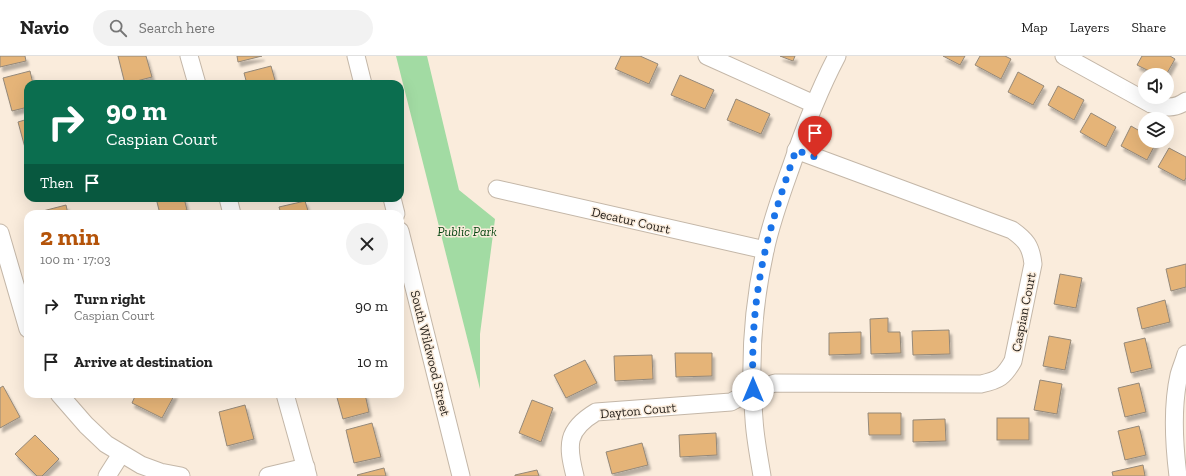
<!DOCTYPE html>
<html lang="en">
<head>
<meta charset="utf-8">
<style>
	body { margin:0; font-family:"Zilla Slab",serif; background:#f2f2f2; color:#222; height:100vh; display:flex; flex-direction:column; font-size:15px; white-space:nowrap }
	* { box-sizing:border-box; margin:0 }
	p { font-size:13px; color:#767676 }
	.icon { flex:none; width:22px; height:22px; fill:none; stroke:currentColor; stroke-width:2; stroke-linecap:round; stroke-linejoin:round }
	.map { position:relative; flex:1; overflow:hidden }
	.details { position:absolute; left:24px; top:154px; width:380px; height:188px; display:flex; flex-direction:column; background:#fff; border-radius:12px; box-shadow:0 4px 16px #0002 }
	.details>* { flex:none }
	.banner { position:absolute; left:24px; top:24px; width:380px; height:122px; border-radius:12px; box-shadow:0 4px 16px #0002; background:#0b6e4f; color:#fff; overflow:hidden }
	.tools { position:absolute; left:1138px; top:12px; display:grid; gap:8px }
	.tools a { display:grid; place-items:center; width:36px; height:36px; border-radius:50%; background:#fff; box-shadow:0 4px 16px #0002; font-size:20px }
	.pin { position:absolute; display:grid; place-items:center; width:34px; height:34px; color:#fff; margin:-41px -17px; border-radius:50% 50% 50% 0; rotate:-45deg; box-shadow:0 0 4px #0007 }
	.pin .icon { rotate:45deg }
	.me { position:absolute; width:44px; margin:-22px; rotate:0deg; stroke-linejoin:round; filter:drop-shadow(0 0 3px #0008) }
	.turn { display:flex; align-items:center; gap:14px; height:84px; padding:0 16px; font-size:18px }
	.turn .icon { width:52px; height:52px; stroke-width:2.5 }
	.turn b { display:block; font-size:28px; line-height:34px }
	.then { display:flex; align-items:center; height:38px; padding:0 16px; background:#0003; gap:8px; font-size:15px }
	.round { display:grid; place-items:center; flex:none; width:42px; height:42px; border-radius:21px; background:#f2f2f2 }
	.head { display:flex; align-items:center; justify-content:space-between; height:68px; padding:0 16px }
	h1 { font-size:24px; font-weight:700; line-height:30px; color:#b45309 }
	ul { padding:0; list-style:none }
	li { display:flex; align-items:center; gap:12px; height:56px; padding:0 16px }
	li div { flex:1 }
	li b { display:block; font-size:15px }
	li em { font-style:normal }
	header { display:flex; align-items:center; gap:24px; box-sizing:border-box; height:56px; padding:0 20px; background:#fff; border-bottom:1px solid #e0e0e0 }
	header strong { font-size:19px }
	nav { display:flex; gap:22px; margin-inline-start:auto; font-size:14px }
	.search { width:280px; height:36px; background:#f2f2f2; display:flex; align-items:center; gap:10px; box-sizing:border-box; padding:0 14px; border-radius:22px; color:#767676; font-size:15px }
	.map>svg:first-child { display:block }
	.green { fill:#a2dba3 }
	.building { fill:#e5b478; stroke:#948879; filter:url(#shadow) }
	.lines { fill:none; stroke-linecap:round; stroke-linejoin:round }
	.minor-casing { stroke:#c4b7a8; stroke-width:19 }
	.minor { stroke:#fff; stroke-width:17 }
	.route { stroke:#1a73e8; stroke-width:7; stroke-dasharray:0 12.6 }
	.labels { text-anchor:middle; stroke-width:3; stroke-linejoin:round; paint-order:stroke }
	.street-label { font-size:13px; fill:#201b16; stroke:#faecdc }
	.park-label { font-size:13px; font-style:italic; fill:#074612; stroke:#faecdc }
</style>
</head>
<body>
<header>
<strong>Navio</strong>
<div class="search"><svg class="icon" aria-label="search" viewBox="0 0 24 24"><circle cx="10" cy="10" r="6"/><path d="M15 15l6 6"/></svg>Search here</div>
<nav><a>Map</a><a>Layers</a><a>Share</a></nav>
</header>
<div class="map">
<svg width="1186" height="420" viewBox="0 0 1186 420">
	<defs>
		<filter id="shadow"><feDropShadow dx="2.5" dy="4.5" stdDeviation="1" flood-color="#0004"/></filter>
	</defs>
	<rect width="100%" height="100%" fill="#faecdc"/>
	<polygon class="green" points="396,0 427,0 459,134 495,163 480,278 480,333"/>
	<g class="building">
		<polygon points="0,0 25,0 26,5 0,11"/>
		<polygon points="118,0 146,0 152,21 125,28"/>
		<polygon points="237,0 262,0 238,6"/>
		<polygon points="621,0 640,0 658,8 649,28 615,13"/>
		<polygon points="780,0 795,0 793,5"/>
		<polygon points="943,0 965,0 960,9"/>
		<polygon points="980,0 1005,0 1011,3 1001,23 975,9"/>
		<polygon points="1142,0 1170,0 1175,3 1166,19 1157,19 1137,9"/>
		<polygon points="271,10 276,28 247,28 244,17"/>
		<polygon points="30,15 33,28 28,28 28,51 12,55 3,22"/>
		<polygon points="1018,16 1044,30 1033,49 1008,36"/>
		<polygon points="680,19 714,34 705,53 671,39"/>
		<polygon points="1058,30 1084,44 1074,64 1048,49"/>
		<polygon points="736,43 770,58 761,78 727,64"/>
		<polygon points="1091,57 1116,71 1106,91 1080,76"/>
		<polygon points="28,63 28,99 27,99 18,66"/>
		<polygon points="1131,70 1145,78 1145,85 1157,85 1147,104 1121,90"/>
		<polygon points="1169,92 1186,101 1186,122 1184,125 1158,111"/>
		<polygon points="156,142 184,142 187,154 170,158 160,158"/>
		<polygon points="305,145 309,158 281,158 279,151"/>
		<polygon points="66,149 68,158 40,158 39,156"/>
		<polygon points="1186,208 1186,231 1171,235 1166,213"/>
		<polygon points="1060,218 1082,222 1076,252 1054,248"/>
		<polygon points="1165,244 1170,266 1142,273 1137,252"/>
		<polygon points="888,262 888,276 900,276 901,297 871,298 870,263"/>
		<polygon points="949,274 950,298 913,299 912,275"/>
		<polygon points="861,276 861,298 829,299 829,277"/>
		<polygon points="1049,280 1071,284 1065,314 1043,310"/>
		<polygon points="1145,282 1152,312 1131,317 1124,287"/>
		<polygon points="675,297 712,297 712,320 676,321"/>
		<polygon points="652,299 653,323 615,325 614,300"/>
		<polygon points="585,304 597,327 566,342 554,319"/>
		<polygon points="1040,324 1062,328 1057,358 1034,354"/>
		<polygon points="1139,327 1146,356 1125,361 1118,332"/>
		<polygon points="3,330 20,361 0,372 0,332"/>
		<polygon points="136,338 175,338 162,362 132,347"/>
		<polygon points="336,338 365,338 369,356 343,363"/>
		<polygon points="532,344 553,352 541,386 519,377"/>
		<polygon points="245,349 254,383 227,390 219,356"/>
		<polygon points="868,357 901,357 901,379 869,379"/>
		<rect x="997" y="362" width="32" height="22"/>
		<polygon points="945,363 946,385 913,386 913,364"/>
		<polygon points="372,367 381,401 354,407 346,374"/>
		<polygon points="1139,370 1146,399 1125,404 1118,375"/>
		<polygon points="716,377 717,399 680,401 679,379"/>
		<polygon points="35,379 59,403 42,420 37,420 15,398"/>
		<polygon points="642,387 648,409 612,418 606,396"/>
		<polygon points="1143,409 1145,420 1113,420 1112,416"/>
		<polygon points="384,412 386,420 358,420 357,419"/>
		<polygon points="537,414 539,420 515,420 515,419"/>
	</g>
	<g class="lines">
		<g class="minor-casing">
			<g id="minor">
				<polyline points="189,0 197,28"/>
				<polyline points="356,0 363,28"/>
				<polyline points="707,0 814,48"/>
				<path d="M1064 0 1151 48C1164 52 1175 53 1186 45"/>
				<polyline points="497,133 765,194"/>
				<polyline points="228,142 232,158"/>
				<polyline points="392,142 396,158"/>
				<polyline points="400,175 461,420"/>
				<polyline points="0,177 28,273"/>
				<polyline points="59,338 86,369 106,388 141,409 160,416 181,420"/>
				<polyline points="285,338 308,420"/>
				<polyline points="107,420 121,398"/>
				<polyline points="268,420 306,411"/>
				<path d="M575 420C567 389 566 374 596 356L731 346 753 334 775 327 981 328C999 324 1004 321 1013 305L1033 208C1031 190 1026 184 1012 174L796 94"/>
				<path d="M762 420C759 401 755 382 754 363 749 307 753 250 765 195 771 166 781 139 791 111 804 73 818 36 837 0"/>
				<path d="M1178 420C1174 388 1172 350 1179 319 1181 312 1184 305 1186 298"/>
			</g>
		</g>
		<use href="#minor" class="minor"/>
	</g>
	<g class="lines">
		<path class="route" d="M753 334C752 298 753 263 759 227 766 181 781 138 796 94L815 101"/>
	</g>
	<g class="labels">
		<g class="street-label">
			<text transform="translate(631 164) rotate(13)" y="5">Decatur Court</text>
			<text transform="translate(1023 256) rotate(-79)" y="5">Caspian Court</text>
			<text transform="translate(431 297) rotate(76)" y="5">South Wildwood Street</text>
			<text transform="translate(638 354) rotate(-5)" y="5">Dayton Court</text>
		</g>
		<g class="park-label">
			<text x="467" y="180">Public Park</text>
		</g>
	</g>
</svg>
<div class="tools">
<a><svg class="icon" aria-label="sound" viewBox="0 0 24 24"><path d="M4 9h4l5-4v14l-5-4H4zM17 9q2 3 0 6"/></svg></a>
<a><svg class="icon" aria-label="layers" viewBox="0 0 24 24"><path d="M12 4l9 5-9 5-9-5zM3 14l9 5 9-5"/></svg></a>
</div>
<div class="pin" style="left:815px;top:101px;background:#d93025"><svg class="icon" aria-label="arrive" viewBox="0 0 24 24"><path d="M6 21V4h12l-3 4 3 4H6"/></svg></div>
<svg class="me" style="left:753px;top:334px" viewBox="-20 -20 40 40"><circle r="19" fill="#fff"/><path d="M0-13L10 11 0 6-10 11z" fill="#1a73e8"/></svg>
<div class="banner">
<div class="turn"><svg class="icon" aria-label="right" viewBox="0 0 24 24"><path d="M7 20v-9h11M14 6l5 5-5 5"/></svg><div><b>90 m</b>Caspian Court</div></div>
<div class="then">Then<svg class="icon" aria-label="arrive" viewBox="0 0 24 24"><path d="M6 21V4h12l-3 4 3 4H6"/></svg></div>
</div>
<section class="details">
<div class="head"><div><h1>2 min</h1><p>100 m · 17:03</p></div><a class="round"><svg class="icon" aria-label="close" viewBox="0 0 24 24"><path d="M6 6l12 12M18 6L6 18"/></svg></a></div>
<ul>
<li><svg class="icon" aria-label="right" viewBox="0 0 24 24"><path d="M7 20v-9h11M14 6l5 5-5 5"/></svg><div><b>Turn right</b><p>Caspian Court</p></div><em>90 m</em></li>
<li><svg class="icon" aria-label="arrive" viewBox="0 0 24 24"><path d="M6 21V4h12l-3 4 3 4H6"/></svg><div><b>Arrive at destination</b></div><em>10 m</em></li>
</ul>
</section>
</div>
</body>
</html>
